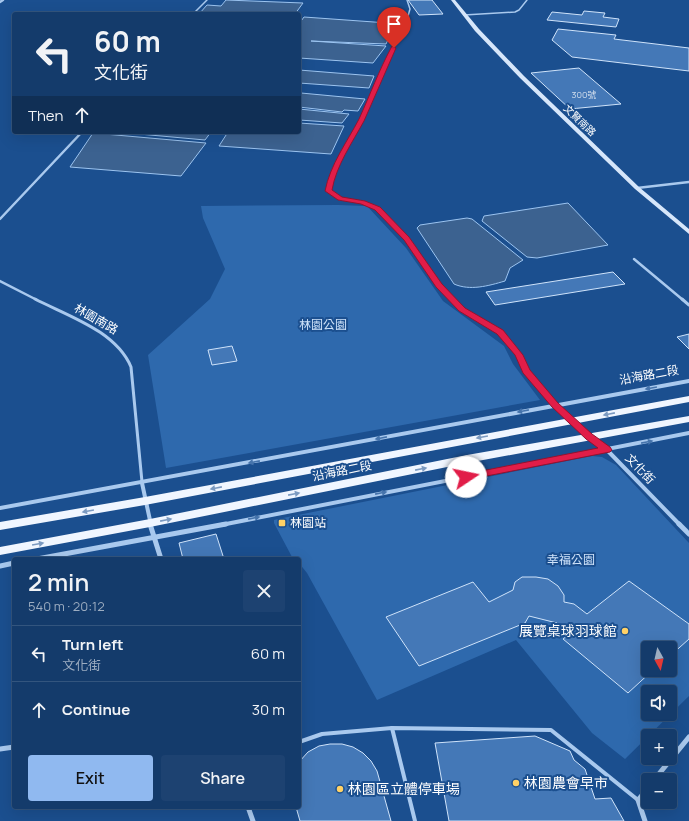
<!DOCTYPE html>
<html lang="en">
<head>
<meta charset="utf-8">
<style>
	body { margin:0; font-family:Manrope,"Noto Sans TC",sans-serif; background:#1d4271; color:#f1f3f6; height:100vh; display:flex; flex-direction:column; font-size:15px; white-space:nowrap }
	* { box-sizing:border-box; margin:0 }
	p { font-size:13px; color:#9dadc1 }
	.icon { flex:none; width:22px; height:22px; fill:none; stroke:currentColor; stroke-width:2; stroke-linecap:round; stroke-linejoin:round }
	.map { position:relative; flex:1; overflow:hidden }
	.panel { position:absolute; left:12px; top:557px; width:289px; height:252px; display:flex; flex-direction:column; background:#143b6b; border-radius:4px; box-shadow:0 4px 16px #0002,0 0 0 1px #33557e }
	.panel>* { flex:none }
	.hud { position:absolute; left:12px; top:12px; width:289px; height:122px; border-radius:4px; box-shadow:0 4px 16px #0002,0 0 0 1px #33557e; background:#143b6b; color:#f1f3f6; overflow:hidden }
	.needle { width:26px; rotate:172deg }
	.fabs { position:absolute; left:641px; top:641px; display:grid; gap:8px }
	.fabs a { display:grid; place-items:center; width:36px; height:36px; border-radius:4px; background:#143b6b; box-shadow:0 4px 16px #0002,0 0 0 1px #33557e; font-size:20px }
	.pin { position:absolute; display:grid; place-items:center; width:34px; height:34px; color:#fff; margin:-41px -17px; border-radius:50% 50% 50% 0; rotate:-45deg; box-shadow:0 0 4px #0007 }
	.pin .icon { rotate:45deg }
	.me { position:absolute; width:44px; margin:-22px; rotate:79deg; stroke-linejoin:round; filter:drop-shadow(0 0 3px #0008) }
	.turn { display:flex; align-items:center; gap:14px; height:84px; padding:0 16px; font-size:18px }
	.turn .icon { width:52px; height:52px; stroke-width:2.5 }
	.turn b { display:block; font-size:28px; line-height:34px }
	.then { display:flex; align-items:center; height:38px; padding:0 16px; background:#0003; gap:8px; font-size:15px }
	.round { display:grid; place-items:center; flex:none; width:42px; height:42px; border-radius:4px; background:#1d4271 }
	.headline { display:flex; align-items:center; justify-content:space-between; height:68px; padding:0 16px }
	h1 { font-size:24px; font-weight:600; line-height:30px }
	.primary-button { display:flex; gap:8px; margin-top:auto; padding:8px 16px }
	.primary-button a { flex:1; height:46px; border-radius:4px; background:#90b9f0; color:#111; font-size:16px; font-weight:600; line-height:46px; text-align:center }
	.primary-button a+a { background:#1d4271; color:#f1f3f6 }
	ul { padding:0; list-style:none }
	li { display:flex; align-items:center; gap:12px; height:56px; padding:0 16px; border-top:1px solid #33557e }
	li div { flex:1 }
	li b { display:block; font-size:15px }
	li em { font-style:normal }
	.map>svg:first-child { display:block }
	.green { fill:#2e69ad; fill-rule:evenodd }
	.water { fill:#3c6290; stroke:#9cc4f0 }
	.building { fill:#4478b7; stroke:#cfe3fa }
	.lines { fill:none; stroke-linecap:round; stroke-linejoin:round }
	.lane-far3 { stroke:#a9c9ee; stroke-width:1.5 }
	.lane-far2 { stroke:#a9c9ee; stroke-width:2.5 }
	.lane-far1 { stroke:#a9c9ee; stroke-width:3 }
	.lane { stroke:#a9c9ee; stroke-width:4 }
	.street-far2 { stroke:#a9c9ee; stroke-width:2.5 }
	.street-far1 { stroke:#a9c9ee; stroke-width:4 }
	.street { stroke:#a9c9ee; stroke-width:5 }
	.secondary { fill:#d6e6fa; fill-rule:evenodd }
	.primary { fill:#f0f6ff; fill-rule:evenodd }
	.oneway { fill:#4674ac }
	.oneway2 { fill:#7b9ac1 }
	.route { fill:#e11d48; stroke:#92132f }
	.poi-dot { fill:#ffd166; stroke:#1b4f8f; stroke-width:1.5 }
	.labels { text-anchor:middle; stroke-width:4; stroke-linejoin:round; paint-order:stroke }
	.far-number-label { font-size:9px; fill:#d0dded }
	.far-street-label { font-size:10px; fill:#fff; stroke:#1b4f8f }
	.street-label { font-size:12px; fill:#fff; stroke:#1b4f8f }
	.park-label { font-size:12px; fill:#cfe3fa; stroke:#1b4f8f }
	.poi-label { font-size:12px; fill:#fff; stroke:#1b4f8f; text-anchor:start }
	.near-poi-label { font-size:14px; fill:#fff; stroke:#1b4f8f; text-anchor:start }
</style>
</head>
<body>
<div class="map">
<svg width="689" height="821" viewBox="0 0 689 821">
	<rect width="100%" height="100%" fill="#1b4f8f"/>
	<g class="green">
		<polygon points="338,205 367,206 406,248 443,301 504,346 513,364 540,400 166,468 148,355 210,299 225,269 203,218 201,206"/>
		<path d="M592 456 602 457 616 465 689 543V696L625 759 592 733 516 640 377 700 307 573 299 563V559L292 557 274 523V520L278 519ZM648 648H670V670H648ZM648 692H670V714H648Z"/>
	</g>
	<g class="water">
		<polygon points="226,0 303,3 295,14 199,14 207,5 221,6"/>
		<polygon points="304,17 388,23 393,29 386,44 311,41 386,46 373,63 299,58 299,24"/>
		<polygon points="299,70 374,76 369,88 299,83"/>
		<polygon points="301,93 365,99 358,111 344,110 342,112 299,107 299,96"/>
		<polygon points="299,109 349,114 342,123 299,120"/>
		<polygon points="299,123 344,126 331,154 219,146 228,132 299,132"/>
		<polygon points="117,132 211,132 205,140"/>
		<polygon points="93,133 206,143 181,176 70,167"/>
		<polygon points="568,203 608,245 537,258 527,257 482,221 484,216"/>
		<path d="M467 218 472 219 523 260 510 268 505 281C488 286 470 291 454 284L417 228 420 225Z"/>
	</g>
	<g class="building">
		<polygon points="408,0 432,0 443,14 419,15"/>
		<polygon points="584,11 605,13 603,17 619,19 616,27 547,20 552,12 582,15"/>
		<polygon points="558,29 616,35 614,39 689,48 689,71 572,57 552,40"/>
		<polygon points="579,68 621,104 570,109 531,73"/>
		<polygon points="613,272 625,284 495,305 486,292"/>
		<polygon points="689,334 689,349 677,337"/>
		<polygon points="232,346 237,361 212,365 208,350"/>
		<polygon points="216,534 224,559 183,559 179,543"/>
		<polygon points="522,577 536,577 548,579 558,586 564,595 564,602 574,604 587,614 629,581 689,624 689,639 670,656 670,648 648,648 648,670 653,670 628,693 563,639 567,636 555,626 557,623 529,616 525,623 419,666 386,617 473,582 489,602 513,590 515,582"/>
		<polygon points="535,736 570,751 574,760 585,769 595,799 611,798 624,821 449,821 435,743"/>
		<polygon points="330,744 342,744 353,747 363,753 371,761 377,771 391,821 300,821 296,807 299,807 299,762 308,752 319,746"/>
	</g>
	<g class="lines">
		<g class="lane-far3">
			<polyline points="193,14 207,0"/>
			<polyline points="464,15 515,12 519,10 527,0"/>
			<polyline points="356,130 408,16 410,9 407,0"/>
		</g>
		<g class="lane-far2">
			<polyline points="356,129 338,163 329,191 340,199 363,202 377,209 406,238 439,285 453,300"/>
			<polyline points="637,188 689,182"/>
			<polyline points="0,219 82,132"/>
			<polyline points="634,259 683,300"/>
			<polyline points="0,281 37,300"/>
		</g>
		<g class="lane-far1">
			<path d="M35 299C68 316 116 331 131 367L142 482"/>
			<polyline points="452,299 462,309 500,332 519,355 526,371 555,405"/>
			<polyline points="682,299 689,305"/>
		</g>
		<g class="lane">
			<polyline points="392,728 415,821"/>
			<polyline points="299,742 322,734 392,728 551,730 638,800"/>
		</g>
		<polyline class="street-far2" points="0,2 3,0"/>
		<g class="street-far1">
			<polyline points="555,405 589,437 607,450 680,525"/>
			<polyline points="142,483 151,525"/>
			<polyline points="0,508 689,381"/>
			<polyline points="221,525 689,433"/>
		</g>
		<g class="street">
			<polyline points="150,524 161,559"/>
			<polyline points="679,524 689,534"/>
			<polyline points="37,559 226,524"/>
			<polyline points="0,566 14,563"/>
			<polyline points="0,749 14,747"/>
			<polyline points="654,780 689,737"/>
			<polyline points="248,807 253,821"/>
			<polyline points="645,821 638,800 648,788"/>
		</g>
		<polygon class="secondary" points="451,0 455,0 479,29 524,76 639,187 689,229 689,234 635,189 520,78 475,31"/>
		<g class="primary">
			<polygon points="689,396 689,402 145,505 0,530 0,522 145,497"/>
			<polygon points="689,416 689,422 467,463 150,527 0,555 0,547 150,519 467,455"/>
		</g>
	</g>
	<defs><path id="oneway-solid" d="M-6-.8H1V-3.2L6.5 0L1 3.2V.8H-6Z"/></defs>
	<g class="oneway">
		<use href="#oneway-solid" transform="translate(651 388) rotate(170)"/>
		<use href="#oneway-solid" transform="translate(523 411) rotate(169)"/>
		<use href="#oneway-solid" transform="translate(381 438) rotate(169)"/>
		<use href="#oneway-solid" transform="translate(647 442) rotate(-11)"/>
		<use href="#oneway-solid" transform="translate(254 462) rotate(169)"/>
		<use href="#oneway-solid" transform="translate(381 493) rotate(-11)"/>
		<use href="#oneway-solid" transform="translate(254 518) rotate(-11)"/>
	</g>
	<g class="oneway2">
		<use href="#oneway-solid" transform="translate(609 414) rotate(169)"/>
		<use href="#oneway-solid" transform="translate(482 437) rotate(170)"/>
		<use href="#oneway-solid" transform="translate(421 469) rotate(-11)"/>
		<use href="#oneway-solid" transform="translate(216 488) rotate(169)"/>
		<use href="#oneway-solid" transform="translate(294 494) rotate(-11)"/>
		<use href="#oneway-solid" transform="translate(88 511) rotate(170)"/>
		<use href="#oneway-solid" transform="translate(166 520) rotate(-11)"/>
		<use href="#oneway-solid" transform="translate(38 544) rotate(-10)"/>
	</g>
	<path class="route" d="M392 46 396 48C385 72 375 97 364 121 352 143 336 166 332 190L342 197 365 201 380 207 409 237 442 284 465 308 503 330 523 355 530 370 558 403 592 434 610 447 612 450 610 452 466 480 461 477 466 474 598 448 586 439 552 407 523 373 515 355 497 334 459 311 436 287 404 240 375 210 361 204 338 200 325 191C330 165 347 142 359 119 370 95 379 70 392 46Z"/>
	<g class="poi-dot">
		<rect x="278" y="519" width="8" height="8" rx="2"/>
		<circle cx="625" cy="631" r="4"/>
		<circle cx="516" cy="783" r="4"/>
		<circle cx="340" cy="789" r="4"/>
	</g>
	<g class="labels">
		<g class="far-number-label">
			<text x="584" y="98">300號</text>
		</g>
		<g class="far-street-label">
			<text transform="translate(580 120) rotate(44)" y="4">文賢南路</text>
		</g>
		<g class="street-label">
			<text transform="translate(96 319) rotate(30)" y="4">林園南路</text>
			<text transform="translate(649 375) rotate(-10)" y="4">沿海路二段</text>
			<text transform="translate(640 469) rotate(46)" y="4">文化街</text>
			<text transform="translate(342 471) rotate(-11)" y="4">沿海路二段</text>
		</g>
		<g class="park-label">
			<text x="323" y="329">林園公園</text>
			<text x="571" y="564">幸福公園</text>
		</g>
		<g class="poi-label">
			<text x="290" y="527">林園站</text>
		</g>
		<g class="near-poi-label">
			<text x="617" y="636" text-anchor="end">展覽桌球羽球館</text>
			<text x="524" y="788">林園農會早市</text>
			<text x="348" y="794">林園區立體停車場</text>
		</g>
	</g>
</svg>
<div class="fabs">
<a><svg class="needle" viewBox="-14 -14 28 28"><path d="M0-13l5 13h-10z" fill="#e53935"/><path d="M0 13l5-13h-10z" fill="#9dadc1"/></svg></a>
<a><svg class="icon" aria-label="sound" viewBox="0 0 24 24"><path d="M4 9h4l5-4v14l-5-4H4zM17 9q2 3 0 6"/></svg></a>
<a>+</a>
<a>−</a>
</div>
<div class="pin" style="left:394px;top:48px;background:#d93025"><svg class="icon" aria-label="arrive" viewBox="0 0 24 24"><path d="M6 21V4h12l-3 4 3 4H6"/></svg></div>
<svg class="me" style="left:466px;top:477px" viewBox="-20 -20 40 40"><circle r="19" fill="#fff"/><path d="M0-13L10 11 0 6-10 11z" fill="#e11d48"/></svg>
<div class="hud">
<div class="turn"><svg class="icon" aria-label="left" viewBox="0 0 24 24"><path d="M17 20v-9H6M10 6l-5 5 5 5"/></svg><div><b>60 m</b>文化街</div></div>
<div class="then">Then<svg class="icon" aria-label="ahead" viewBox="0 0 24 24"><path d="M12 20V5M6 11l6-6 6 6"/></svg></div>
</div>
<section class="panel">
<div class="headline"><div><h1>2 min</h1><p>540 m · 20:12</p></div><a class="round"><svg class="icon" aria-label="close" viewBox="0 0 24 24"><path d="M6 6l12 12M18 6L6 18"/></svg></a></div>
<ul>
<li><svg class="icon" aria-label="left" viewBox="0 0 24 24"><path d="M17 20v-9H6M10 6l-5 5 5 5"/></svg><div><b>Turn left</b><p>文化街</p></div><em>60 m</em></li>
<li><svg class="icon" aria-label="ahead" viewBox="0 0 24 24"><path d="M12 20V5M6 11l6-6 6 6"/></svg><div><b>Continue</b></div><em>30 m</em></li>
</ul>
<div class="primary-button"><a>Exit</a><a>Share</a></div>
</section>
</div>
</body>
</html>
